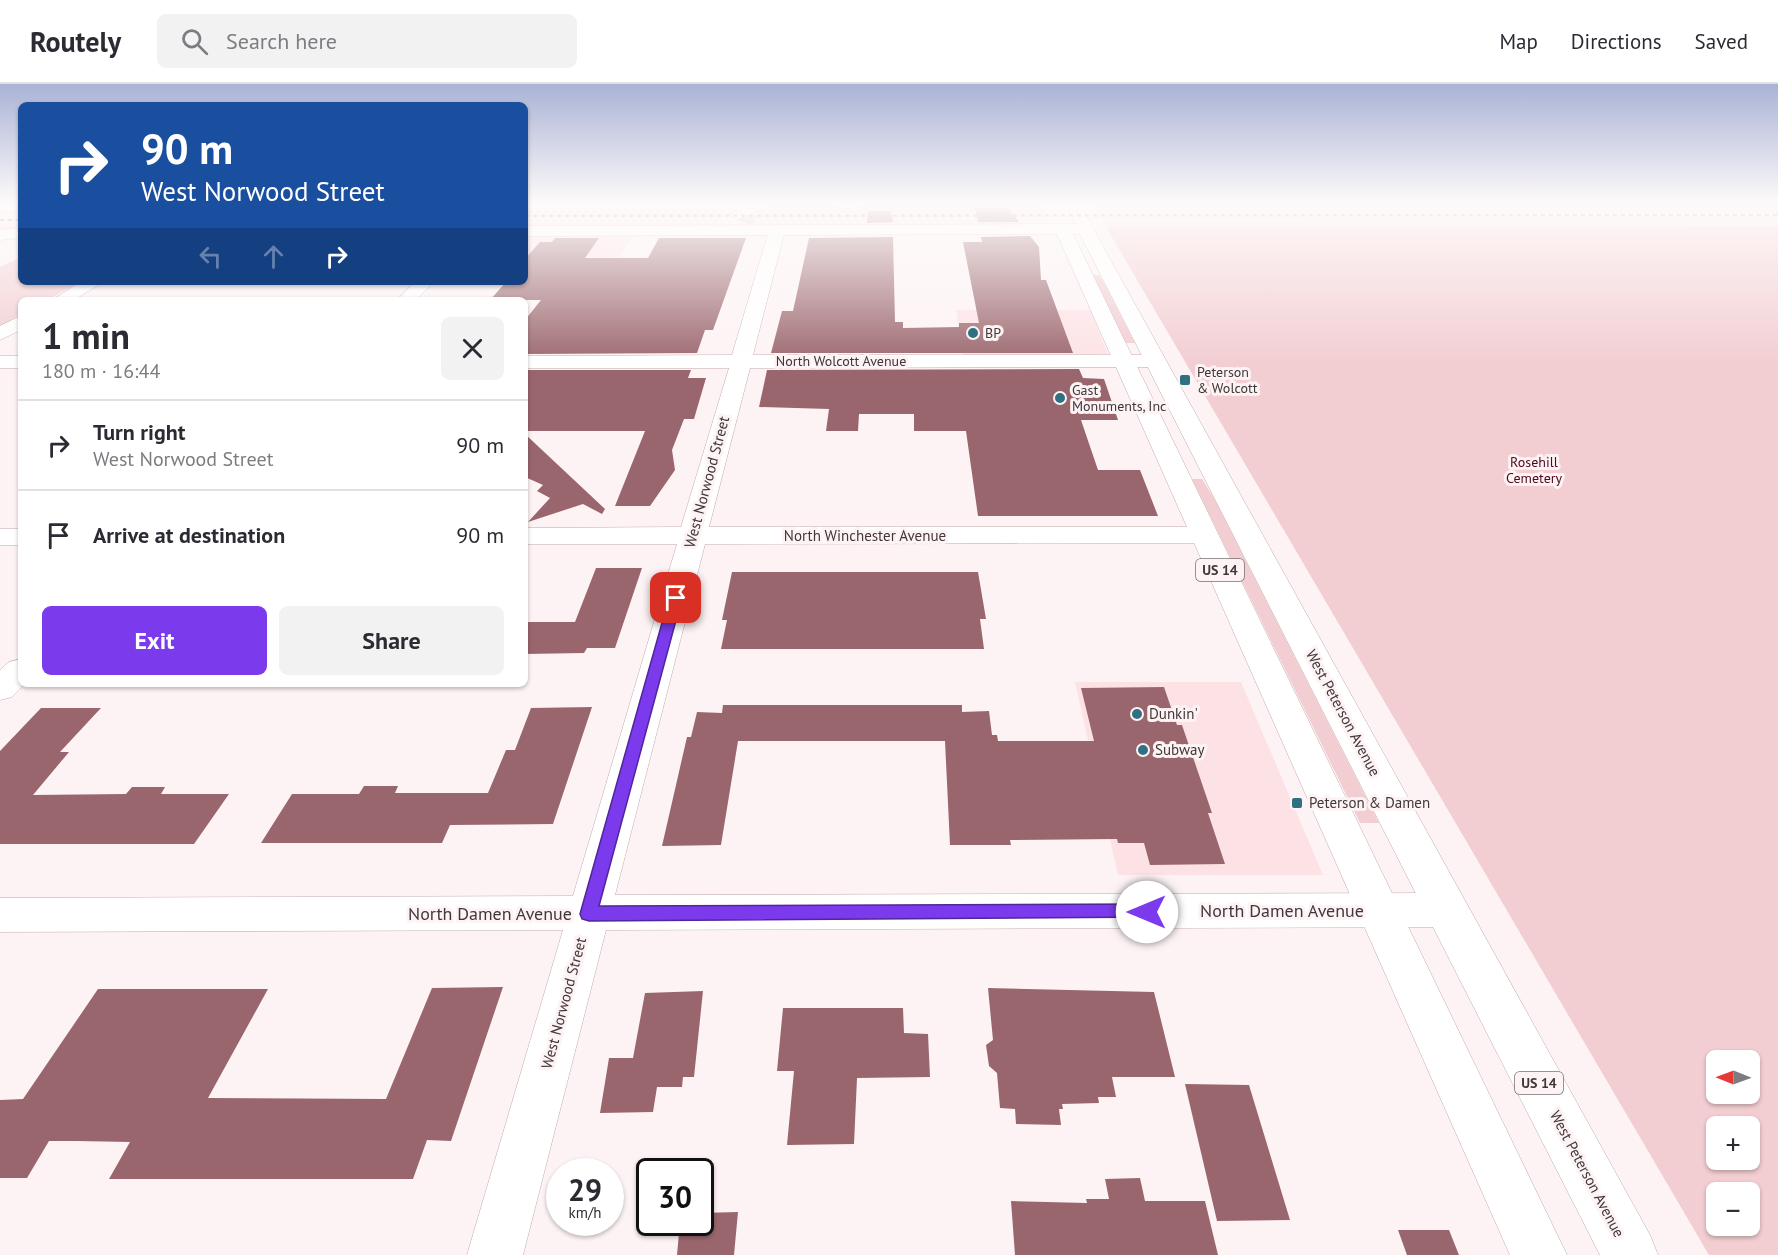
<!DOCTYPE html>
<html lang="en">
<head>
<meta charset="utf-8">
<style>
	body { margin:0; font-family:"PT Sans",sans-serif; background:#f2f2f3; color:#2b2b33; height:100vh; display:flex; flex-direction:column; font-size:22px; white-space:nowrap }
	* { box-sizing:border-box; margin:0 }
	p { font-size:20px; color:#7c7c81 }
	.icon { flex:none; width:33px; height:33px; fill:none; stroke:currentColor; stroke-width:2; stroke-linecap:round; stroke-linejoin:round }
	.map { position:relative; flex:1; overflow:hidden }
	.details { position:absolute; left:18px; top:213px; width:510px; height:390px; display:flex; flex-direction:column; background:#fff; border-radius:9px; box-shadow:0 2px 4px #0004 }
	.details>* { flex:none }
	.top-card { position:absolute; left:18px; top:18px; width:510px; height:183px; border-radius:9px; box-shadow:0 2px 4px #0004; background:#1a4fa0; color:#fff; overflow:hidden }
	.needle { width:39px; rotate:271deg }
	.fabs { position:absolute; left:1706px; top:966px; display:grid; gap:12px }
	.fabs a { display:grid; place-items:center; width:54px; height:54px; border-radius:9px; background:#fff; box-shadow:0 2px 4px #0004; font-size:30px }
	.speed { position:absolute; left:546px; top:1074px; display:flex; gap:12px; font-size:30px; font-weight:700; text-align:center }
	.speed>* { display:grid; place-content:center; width:78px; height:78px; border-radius:50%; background:#fff; box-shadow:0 2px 4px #0004; line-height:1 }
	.speed small { font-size:15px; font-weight:400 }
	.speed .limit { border:3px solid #111; border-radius:9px; background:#fff; color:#111 }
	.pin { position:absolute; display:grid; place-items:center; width:51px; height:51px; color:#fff; margin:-26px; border-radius:12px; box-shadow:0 3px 9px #0006 }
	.me { position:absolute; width:66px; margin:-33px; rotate:270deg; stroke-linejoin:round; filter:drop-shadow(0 0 4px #0008) }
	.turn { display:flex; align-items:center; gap:21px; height:126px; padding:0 24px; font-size:27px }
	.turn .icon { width:78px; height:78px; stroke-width:2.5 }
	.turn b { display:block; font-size:42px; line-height:51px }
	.lanes { display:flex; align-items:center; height:57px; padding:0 24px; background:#0003; justify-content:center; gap:30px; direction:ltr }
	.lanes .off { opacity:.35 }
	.round { display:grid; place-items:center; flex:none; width:63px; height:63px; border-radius:9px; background:#f2f2f3 }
	.headline { display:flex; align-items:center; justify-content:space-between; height:102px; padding:0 24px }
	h1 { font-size:36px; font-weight:600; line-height:45px }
	.cta { display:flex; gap:12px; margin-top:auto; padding:12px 24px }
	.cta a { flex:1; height:69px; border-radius:9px; background:#7c3aed; color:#fff; font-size:24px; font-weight:600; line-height:69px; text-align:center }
	.cta a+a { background:#f2f2f3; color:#2b2b33 }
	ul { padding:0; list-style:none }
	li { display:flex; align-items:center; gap:18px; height:90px; padding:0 24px; border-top:2px solid #e1e1e2 }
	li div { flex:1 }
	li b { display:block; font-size:22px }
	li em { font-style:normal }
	header { display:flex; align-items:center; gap:36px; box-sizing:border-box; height:84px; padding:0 30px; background:#fff; border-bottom:2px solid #e1e1e2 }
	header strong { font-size:28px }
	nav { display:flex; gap:33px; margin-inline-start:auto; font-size:21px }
	.search { width:420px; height:54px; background:#f2f2f3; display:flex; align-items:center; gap:15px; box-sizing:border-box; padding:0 21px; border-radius:9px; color:#7c7c81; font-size:22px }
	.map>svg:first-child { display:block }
	.built { fill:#fde2e5 }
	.green { fill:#f2cdd1; fill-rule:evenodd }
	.building { fill:#9a666d }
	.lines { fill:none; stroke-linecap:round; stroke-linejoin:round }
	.major-tunnel { stroke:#d7cdce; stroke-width:16; stroke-dasharray:16 8; stroke-linecap:butt }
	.minor-casing { stroke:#c2abad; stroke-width:1 }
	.major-casing { stroke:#c2abad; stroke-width:1 }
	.minor { fill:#fff; fill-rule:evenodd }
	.major { fill:#fff; fill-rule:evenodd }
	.rail { stroke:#6a6162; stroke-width:2; stroke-dasharray:4 4; stroke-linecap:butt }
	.route { fill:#7c3aed; stroke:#51269a; stroke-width:1.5 }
	.poi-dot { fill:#2f7083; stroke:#fdf3f4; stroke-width:2 }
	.labels { text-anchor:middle; stroke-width:6; stroke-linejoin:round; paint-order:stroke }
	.far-poi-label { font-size:14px; fill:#403738; stroke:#fdf3f4; text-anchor:start }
	.far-street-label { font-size:14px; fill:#403738; stroke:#fdf3f4 }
	.far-park-label { font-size:14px; fill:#4e0a1e; stroke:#fdf3f4 }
	.shield { fill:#fdf3f4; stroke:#796f70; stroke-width:1.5 }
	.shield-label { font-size:14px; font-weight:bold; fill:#403738 }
	.street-label { font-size:15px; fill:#403738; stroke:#fdf3f4 }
	.poi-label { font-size:15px; fill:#403738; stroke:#fdf3f4; text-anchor:start }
	.near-street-label { font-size:18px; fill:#403738; stroke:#fdf3f4 }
</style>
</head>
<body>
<header>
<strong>Routely</strong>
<div class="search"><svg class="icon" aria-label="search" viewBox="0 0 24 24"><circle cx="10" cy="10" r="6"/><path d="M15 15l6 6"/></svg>Search here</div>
<nav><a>Map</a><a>Directions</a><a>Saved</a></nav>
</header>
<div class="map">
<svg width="1778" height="1171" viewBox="0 0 1778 1171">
	<rect width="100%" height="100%" fill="#fdf3f4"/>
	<g class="built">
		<polygon points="775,119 843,122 1039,120 1048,140 751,142 750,138 755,128"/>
		<polygon points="1778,119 1778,142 1106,143 1093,120"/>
		<polygon points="723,126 716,141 525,142 525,127"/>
		<rect x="0" y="127" width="21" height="19"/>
		<polygon points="525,149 635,149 619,173 525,173"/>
		<polygon points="956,226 1090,226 1108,270 963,271"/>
		<polygon points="1075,598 1241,598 1323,791 1118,791"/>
	</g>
	<g class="green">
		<path d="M1778 142V1171H1709L1106 143ZM1749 976V1010H1716V976ZM1749 1042V1076H1716V1042ZM1749 1108V1142H1716V1108Z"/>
		<polygon points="21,173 21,198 80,198 47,216 21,216 21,230 0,242 0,183"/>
		<polygon points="1093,191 1099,191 1104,199 1135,259 1125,259"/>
		<polygon points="1192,395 1202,395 1214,414 1379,739 1360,739"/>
	</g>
	<g class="building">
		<polygon points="975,124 1008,124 1019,138 978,138"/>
		<polygon points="868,127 891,127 893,138 867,139"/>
		<polygon points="1030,152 1039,163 1041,196 1046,196 1073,269 771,269 782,227 793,227 809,154 893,153 895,238 903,238 903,244 959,243 959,239 979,239 963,158 982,158 981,153"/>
		<polygon points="555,154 599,154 585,174 648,174 659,154 746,154 713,246 705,246 697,269 525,270 525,236 541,216 490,216 506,198 525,198 525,175 540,158 552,158"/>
		<polygon points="1079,285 1083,294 1104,295 1118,336 1081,336 1098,386 1140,386 1158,432 978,432 966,347 914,347 914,330 859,330 858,347 826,347 829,325 759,323 767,286"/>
		<polygon points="525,286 691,286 688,294 706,294 694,335 684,335 672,366 675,386 650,422 615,422 645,347 525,347"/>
		<polygon points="525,350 605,425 602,430 583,420 528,438 550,414 537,407 543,401 525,393"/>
		<polygon points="596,484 642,484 615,564 587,564 584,569 525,570 525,538 575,538"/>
		<polygon points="732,488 978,488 986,535 980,535 984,565 721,565 727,536 722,536"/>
		<polygon points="1164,603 1177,641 1182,641 1212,729 1208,729 1225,780 1150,781 1144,759 1118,759 1117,755 1010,756 1011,761 950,761 945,657 738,657 721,761 662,762 687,653 691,653 697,628 722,629 723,621 962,621 962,628 989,627 992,651 997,651 998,657 1094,657 1081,604"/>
		<polygon points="592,623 553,740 450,741 442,759 261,759 292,710 359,710 364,702 398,702 395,709 488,709 506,666 515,666 531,624"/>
		<polygon points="41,624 101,624 60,668 69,668 33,711 126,710 132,703 165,703 161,710 229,710 194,760 0,760 0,667"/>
		<polygon points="503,903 451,1057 427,1056 413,1095 109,1095 130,1058 76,1057 49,1057 27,1094 0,1094 0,1016 23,1015 98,905 268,905 208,1014 386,1015 432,904"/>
		<polygon points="988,904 1154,908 1175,993 1112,993 1116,1013 1098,1013 1099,1019 1062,1020 1063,1025 1059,1025 1061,1041 1016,1040 1015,1025 1000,1024 997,989 989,982 986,961 993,956"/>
		<polygon points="703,907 694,993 683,993 682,1003 657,1003 653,1028 600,1029 609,974 633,974 645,909"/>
		<polygon points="783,924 903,924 904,949 928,950 930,993 857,994 854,1060 787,1061 794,987 777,987"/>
		<polygon points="1185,1000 1249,1001 1290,1136 1217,1137"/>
		<polygon points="1140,1094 1145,1117 1205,1117 1218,1171 1015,1171 1011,1117 1087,1119 1086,1115 1109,1115 1105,1095"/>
		<polygon points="738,1128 734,1171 677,1171 680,1138 700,1138 700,1129"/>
		<polygon points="1398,1146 1449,1146 1459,1171 1407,1171"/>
	</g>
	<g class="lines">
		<polyline class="major-tunnel" points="745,139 748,131"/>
		<g class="minor-casing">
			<g id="minor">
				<rect x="0" y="119" width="21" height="8"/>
				<polygon points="525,119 765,119 767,122 760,126 525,126"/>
				<path d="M825 119H866C858 126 833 126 825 119Z"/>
				<polygon points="777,141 785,146 753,271 1156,271 1163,273 1166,277 1163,281 1156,283 750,284 709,443 1204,443 1214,445 1218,451 1214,457 1204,459 705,460 615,811 1448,809 1463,814 1469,826 1463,838 1448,843 606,846 523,1171 467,1171 563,846 0,848 0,814 573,812 677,460 525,460 525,444 681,443 729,284 525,284 525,272 732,271 769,146"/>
				<polygon points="81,198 103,198 74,216 52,216"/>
				<polygon points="415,198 434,198 416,216 397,216"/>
				<polygon points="21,232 21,246 0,256 0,242"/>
				<rect x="0" y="272" width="21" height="12"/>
				<rect x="0" y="445" width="21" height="16"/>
				<polygon points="21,575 21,600 25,600 12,613 0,616 0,586 9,578"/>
			</g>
		</g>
		<g class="major-casing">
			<g id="major">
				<polygon points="752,119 773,119 741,134 736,135 729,131"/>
				<polygon points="1065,119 1079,119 1650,1151 1658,1171 1600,1171 1080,150 1073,150 1567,1171 1510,1171 1057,150 525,152 525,142 1076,140"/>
				<polygon points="21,144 21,154 0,156 0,146"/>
			</g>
		</g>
		<use href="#minor" class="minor"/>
		<use href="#major" class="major"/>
		<g class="rail">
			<polyline points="525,132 1778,131"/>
			<polyline points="0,136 21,136"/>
		</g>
	</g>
	<linearGradient id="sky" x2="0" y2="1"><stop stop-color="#a9b3d5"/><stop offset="0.42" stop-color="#fefafa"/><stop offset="1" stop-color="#fefafa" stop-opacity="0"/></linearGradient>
	<rect width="1778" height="283" fill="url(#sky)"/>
	<polygon class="route" points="676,510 682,514 599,822 1147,820 1153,822 1156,828 1153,833 589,837 582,835 580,830 669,514"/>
	<g class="poi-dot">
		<circle cx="973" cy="249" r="6"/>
		<rect x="1179" y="290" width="12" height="12" rx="3"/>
		<circle cx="1060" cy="314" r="6"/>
		<circle cx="1137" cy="630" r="6"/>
		<circle cx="1143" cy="666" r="6"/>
		<rect x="1291" y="713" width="12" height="12" rx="3"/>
	</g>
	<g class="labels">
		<g class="far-poi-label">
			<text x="985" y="254">BP</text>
			<text x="1197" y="293">Peterson<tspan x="1197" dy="16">&amp; Wolcott</tspan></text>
			<text x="1072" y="311">Gast<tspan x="1072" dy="16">Monuments, Inc</tspan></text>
		</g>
		<g class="far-street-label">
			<text x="841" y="282">North Wolcott Avenue</text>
		</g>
		<g class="far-park-label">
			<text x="1534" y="383">Rosehill<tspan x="1534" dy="16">Cemetery</tspan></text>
		</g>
		<g class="shield">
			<rect x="1196" y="475" width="48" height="22" rx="4.5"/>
			<rect x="1515" y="988" width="48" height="22" rx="4.5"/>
		</g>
		<g class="shield-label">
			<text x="1220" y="491">US 14</text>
			<text x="1539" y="1004">US 14</text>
		</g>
		<g class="street-label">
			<text transform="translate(707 398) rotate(-75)" y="5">West Norwood Street</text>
			<text x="865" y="457">North Winchester Avenue</text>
			<text transform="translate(1343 629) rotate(62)" y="5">West Peterson Avenue</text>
			<text transform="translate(564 919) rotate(-75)" y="5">West Norwood Street</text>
			<text transform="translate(1587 1090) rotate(62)" y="5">West Peterson Avenue</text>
		</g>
		<g class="poi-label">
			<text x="1149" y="635">Dunkin'</text>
			<text x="1155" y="671">Subway</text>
			<text x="1309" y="724">Peterson &amp; Damen</text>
		</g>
		<g class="near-street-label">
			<text x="1282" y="833">North Damen Avenue</text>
			<text x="490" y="836">North Damen Avenue</text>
		</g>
	</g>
</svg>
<div class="fabs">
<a><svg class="needle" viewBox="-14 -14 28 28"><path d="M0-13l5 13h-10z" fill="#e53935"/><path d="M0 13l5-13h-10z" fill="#7c7c81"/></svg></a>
<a>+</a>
<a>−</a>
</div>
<div class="speed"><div>29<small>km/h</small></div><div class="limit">30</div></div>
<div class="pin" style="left:676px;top:514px;background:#d93025"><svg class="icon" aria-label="arrive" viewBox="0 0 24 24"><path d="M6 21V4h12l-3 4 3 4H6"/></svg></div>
<svg class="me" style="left:1147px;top:828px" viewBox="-20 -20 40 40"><circle r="19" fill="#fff"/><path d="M0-13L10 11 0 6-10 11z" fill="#7c3aed"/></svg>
<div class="top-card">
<div class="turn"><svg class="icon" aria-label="right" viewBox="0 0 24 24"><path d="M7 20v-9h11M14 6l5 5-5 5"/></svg><div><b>90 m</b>West Norwood Street</div></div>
<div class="lanes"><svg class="icon off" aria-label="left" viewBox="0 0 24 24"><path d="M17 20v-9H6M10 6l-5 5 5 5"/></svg><svg class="icon off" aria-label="ahead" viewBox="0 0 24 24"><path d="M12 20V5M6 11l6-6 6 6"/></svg><svg class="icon" aria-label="right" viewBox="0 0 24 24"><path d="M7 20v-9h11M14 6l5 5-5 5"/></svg></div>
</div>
<section class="details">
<div class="headline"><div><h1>1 min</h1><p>180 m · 16:44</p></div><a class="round"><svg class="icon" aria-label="close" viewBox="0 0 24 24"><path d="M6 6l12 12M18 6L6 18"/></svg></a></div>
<ul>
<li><svg class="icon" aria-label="right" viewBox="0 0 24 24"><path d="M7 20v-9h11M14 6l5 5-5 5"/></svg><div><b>Turn right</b><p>West Norwood Street</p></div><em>90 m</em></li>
<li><svg class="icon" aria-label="arrive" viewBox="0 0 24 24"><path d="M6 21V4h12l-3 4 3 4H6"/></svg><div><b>Arrive at destination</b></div><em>90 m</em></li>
</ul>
<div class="cta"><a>Exit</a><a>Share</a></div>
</section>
</div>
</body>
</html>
